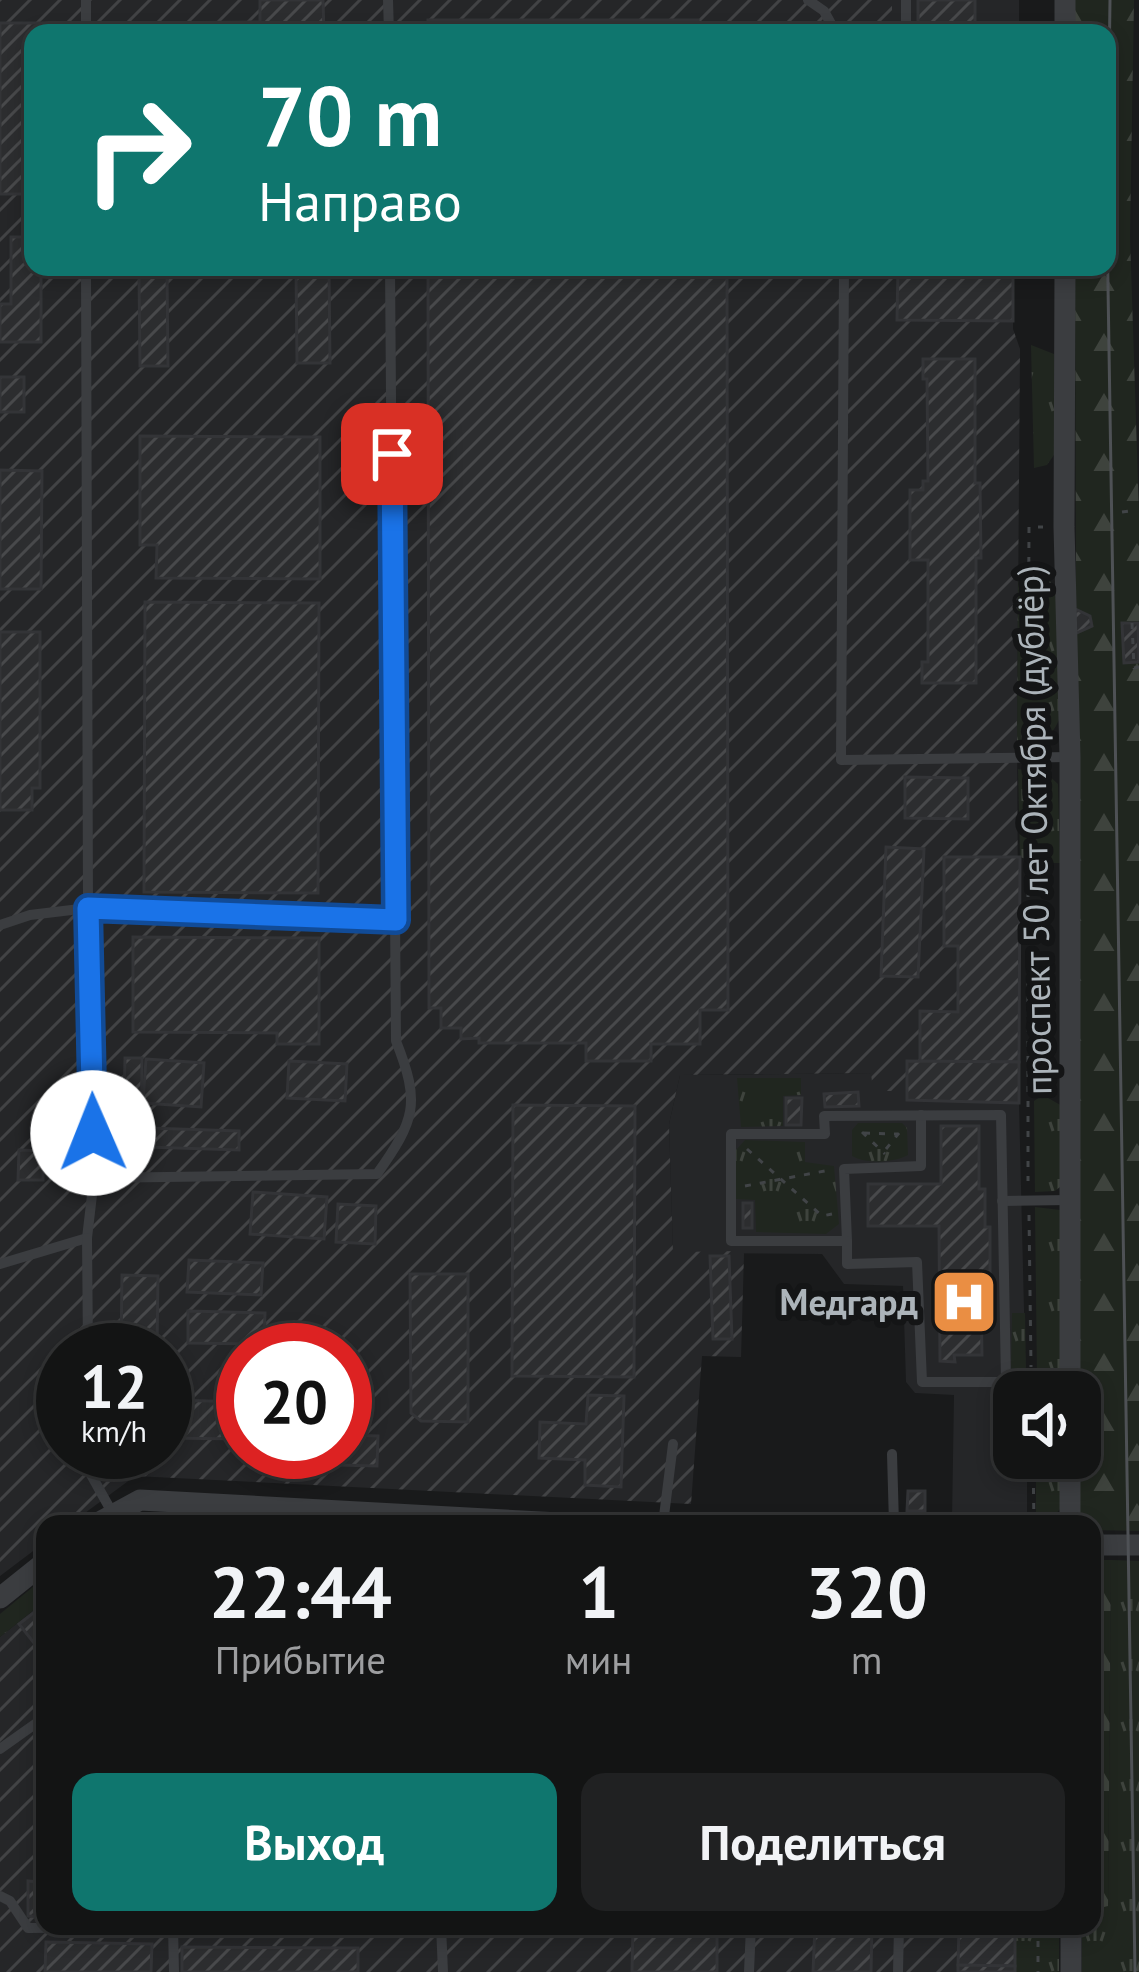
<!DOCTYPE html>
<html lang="ru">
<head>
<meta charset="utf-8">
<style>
	body { margin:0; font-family:"PT Sans",sans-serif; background:#202122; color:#f1f3f6; height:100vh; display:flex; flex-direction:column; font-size:45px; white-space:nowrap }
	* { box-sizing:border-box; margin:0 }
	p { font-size:39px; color:#9d9ea0 }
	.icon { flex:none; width:66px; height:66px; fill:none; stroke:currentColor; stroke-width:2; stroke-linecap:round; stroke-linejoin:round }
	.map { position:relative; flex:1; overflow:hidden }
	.drawer { position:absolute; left:36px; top:1515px; width:1065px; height:420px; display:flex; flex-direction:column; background:#131414; border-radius:24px; box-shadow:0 6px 18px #0003,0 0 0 3px #323334 }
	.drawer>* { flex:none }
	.guide { position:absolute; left:24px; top:24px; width:1092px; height:252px; border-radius:24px; box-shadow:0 6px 18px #0003,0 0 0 3px #323334; background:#0f766e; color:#fff; overflow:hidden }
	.fabs { position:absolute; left:993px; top:1371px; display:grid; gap:24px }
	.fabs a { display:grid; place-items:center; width:108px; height:108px; border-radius:24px; background:#131414; box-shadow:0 6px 18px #0003,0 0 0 3px #323334; font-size:60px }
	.speed { position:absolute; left:36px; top:1323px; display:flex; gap:24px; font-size:60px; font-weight:700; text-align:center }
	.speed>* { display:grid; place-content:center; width:156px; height:156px; border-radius:50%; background:#131414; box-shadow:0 6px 18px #0003,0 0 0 3px #323334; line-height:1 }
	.speed small { font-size:30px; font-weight:400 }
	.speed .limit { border:18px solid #d22; background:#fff; color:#111 }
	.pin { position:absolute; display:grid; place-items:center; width:102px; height:102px; color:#fff; margin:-51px; border-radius:24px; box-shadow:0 6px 18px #0006 }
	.me { position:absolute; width:132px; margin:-66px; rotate:359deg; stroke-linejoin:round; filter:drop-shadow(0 0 9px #0008) }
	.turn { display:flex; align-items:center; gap:42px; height:252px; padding:0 36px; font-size:54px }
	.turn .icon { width:156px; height:156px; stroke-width:2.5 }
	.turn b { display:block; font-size:84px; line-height:102px }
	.eta { display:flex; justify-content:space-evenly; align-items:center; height:204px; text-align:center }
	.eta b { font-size:72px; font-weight:600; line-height:84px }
	.cta { display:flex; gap:24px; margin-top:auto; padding:24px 36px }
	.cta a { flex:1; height:138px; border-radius:24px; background:#0f766e; color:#fff; font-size:48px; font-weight:600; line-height:138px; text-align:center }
	.cta a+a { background:#202122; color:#f1f3f6 }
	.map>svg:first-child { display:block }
	.built { fill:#252628 }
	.industrial { fill:url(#industrial-furrows); fill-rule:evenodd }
	.grass { fill:url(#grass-tufts) }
	.forest { fill:url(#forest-firs) }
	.building { fill:url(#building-hatch); stroke:#333437; stroke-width:3 }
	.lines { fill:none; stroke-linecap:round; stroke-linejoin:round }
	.path { stroke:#414447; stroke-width:3; stroke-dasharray:6 9; stroke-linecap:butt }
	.lane { stroke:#3b3d40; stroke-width:10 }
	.street { stroke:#3b3d40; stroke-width:21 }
	.tram { stroke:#4e5155; stroke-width:3 }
	.route-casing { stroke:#114b97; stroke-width:30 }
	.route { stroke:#1a73e8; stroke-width:21 }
	.labels { text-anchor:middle; stroke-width:12; stroke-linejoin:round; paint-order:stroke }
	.street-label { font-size:36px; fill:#acb4ba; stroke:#141516 }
	.poi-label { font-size:36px; font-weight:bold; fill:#acb4ba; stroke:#141516; text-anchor:end }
</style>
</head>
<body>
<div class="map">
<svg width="1139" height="1972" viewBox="0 0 1139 1972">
	<defs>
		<pattern id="industrial-furrows" width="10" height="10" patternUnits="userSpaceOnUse" patternTransform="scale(3)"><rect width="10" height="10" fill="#252628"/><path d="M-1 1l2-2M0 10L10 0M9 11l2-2" fill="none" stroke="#424345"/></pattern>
		<pattern id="grass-tufts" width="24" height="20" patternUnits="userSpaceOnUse" patternTransform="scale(3)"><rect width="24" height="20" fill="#20261f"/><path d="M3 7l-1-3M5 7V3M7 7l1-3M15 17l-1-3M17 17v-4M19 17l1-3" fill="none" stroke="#3e433d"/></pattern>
		<pattern id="forest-firs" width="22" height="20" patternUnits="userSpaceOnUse" patternTransform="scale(3)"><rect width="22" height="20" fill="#20261f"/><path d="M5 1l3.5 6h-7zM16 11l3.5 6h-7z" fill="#3e433d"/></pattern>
		<pattern id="building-hatch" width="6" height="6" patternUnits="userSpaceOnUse" patternTransform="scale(3)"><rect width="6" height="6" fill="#2c2d2f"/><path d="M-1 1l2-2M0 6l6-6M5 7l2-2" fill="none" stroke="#48494b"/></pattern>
	</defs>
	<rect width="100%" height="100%" fill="#191a1b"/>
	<g class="built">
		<rect x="892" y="0" width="127" height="33"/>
		<polygon points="872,1073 907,1091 908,1100 1019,1103 1026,1392 1014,1392 1014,1458 1027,1458 1027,1520 952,1519 954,1395 915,1393 906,1382 903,1286 844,1284 822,1254 673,1253 669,1124 680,1075"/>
	</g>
	<g class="industrial">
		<path d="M0 0H892V33H33V267H1013V329L1020 349 1017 734 1019 1103 907 1100V1091H873L871 1073 680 1075 669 1124 673 1252 743 1251 744 1254 741 1357 702 1356 691 1504 135 1476 70 1524H45V1542L0 1576ZM63 1350H165V1452H63ZM243 1350H345V1452H243Z"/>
		<polygon points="45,1601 45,1926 1015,1926 1015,1972 0,1972 0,1637"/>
	</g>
	<g class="grass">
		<polygon points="1031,345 1054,354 1056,452 1047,465 1034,468"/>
		<path d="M1018 568 1050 581 1058 593 1059 720C1050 740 1039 743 1017 745Z"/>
		<polygon points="1018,769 1048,775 1058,784 1060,863 1038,863 1020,857"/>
		<polygon points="737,1078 801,1078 801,1095 783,1096 783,1126 741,1127"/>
		<polygon points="1043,1095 1062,1106 1060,1187 1055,1191 1035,1192 1034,1101"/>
		<path d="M858 1123H902L907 1128 908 1155C894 1163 866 1164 852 1156V1130Z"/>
		<polygon points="745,1140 805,1142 805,1162 834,1166 839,1224 826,1234 756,1232 755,1200 736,1199 736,1150"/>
		<polygon points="1035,1207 1060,1210 1062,1370 1055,1375 1037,1375"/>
		<polygon points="1012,1313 1025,1313 1026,1374 1011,1371"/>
		<polygon points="1036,1458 1062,1458 1061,1508 1048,1522 1036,1521"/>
		<polygon points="1111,1560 1139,1561 1139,1972 1082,1972 1082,1926 1092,1926 1092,1910 1108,1905"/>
		<polygon points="45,1577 45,1601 0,1637 0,1614"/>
		<rect x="1015" y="1926" width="44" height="46"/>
	</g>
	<g class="forest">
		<polygon points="1075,0 1134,0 1130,236 1139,514 1139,1531 1093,1530 1092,1524 1084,1523 1079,1512 1075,267 1107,267 1107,33 1075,33"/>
		<polygon points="1092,1560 1111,1560 1108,1906 1092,1910"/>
	</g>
	<g class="building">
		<polygon points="260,0 323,0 324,33 135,33 135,23 260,22"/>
		<rect x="918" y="0" width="57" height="33"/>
		<rect x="428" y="20" width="270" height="13"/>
		<polygon points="0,23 42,23 42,33 33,33 33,194 0,194"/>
		<polygon points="11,237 33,237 33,267 41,267 41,342 0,342 0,304 11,304"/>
		<polygon points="428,267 727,267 728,1010 700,1010 700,1044 651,1044 651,1061 586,1061 586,1043 479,1043 479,1038 461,1039 461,1028 441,1028 441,1008 429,1008"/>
		<polygon points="898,267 1013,267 1013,321 897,320"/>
		<polygon points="296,269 329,269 330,363 297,363"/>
		<polygon points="167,272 168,366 140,366 139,273"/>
		<polygon points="923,359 975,359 975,483 980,483 981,558 976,558 976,683 922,683 922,662 928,662 928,560 910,560 910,490 923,490 923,481 928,481 927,379 923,379"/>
		<rect x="0" y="377" width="24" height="35"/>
		<polygon points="140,436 320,437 320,579 156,578 157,545 140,545"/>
		<polygon points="0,470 42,471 41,589 0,589"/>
		<polygon points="145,602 319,603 318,893 144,892"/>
		<polygon points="1069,606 1090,616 1092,626 1072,635"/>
		<polygon points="1122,623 1138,623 1139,662 1124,663"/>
		<polygon points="0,632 40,632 40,788 32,788 32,810 0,810"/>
		<polygon points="905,777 968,778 968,819 905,818"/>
		<polygon points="886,847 924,849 918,977 881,976"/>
		<polygon points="944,857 1020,857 1019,1062 920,1061 920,1011 958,1012 958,946 944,946"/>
		<polygon points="133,937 319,938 319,1044 277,1044 277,1033 133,1032"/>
		<polygon points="125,1058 142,1058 141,1147 123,1147"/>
		<polygon points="146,1059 204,1063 201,1107 143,1103"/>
		<polygon points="289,1061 347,1064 345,1101 287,1098"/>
		<polygon points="907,1061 1019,1062 1019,1103 907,1100"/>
		<polygon points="858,1092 859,1106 825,1107 824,1094"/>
		<polygon points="786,1098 802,1098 801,1125 786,1125"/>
		<polygon points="513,1105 635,1106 634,1377 512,1376"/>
		<polygon points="941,1126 979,1126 979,1189 985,1189 985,1227 990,1227 990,1292 981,1292 982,1355 954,1355 955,1362 940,1361 939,1226 868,1226 868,1184 941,1184"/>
		<polygon points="147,1128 239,1131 239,1150 147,1147"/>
		<polygon points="19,1150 43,1151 43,1180 18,1180"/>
		<polygon points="253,1192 327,1197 324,1239 250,1234"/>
		<rect x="743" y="1203" width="9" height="25"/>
		<polygon points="338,1204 376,1206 375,1244 336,1242"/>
		<polygon points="710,1256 729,1256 732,1339 713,1339"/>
		<polygon points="189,1260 263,1263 261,1295 187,1292"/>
		<polygon points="410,1274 468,1274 468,1422 421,1421 411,1413"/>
		<polygon points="122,1275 158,1276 157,1350 121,1350"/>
		<polygon points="188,1311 265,1313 264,1344 188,1343"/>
		<polygon points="165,1391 173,1391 173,1400 243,1402 243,1439 165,1438"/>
		<polygon points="588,1395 624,1396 621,1487 585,1485 585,1460 539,1458 540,1422 586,1424"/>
		<polygon points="345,1435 378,1436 377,1466 337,1465 337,1452 345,1452"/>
		<polygon points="908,1491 925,1491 925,1511 907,1511"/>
		<polygon points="45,1604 45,1657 19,1624"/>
		<polygon points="41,1752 45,1752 45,1917 28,1916 28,1881 39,1882"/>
		<polygon points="633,1926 717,1926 717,1972 632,1972"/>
		<polygon points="815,1926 872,1926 871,1972 813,1972"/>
		<polygon points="959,1926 1015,1926 1015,1966 958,1965"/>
		<polygon points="46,1942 152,1944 151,1972 45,1972"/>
		<polygon points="182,1947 358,1948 358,1972 182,1972"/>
		<polygon points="958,1965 1015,1966 1015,1972 958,1972"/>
	</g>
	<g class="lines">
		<g class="path">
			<polyline points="1122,512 1136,510"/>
			<polyline points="1132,623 1134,668 1139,667"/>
			<polyline points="1028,743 1029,527 1043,527"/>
			<polyline points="1028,771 1028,1181"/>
			<polyline points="862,1132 885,1154"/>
			<polyline points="864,1133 897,1134"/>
			<polyline points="747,1149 822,1216 832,1214"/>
			<polyline points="886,1149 899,1133"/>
			<polyline points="745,1186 830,1170"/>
			<polyline points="1029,1215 1031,1367"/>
			<polyline points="1033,1458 1034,1524"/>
			<polyline points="1038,1926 1038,1972"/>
		</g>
		<g class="lane">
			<polyline points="86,0 86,33"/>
			<polyline points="388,0 389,33"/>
			<polyline points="808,0 824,11 836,33"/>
			<polyline points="906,33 906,0"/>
			<polyline points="86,267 88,908 396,920"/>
			<polyline points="844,267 841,760 1070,757"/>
			<polyline points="0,925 30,915 88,908 94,1178 87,1238 0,1264"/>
			<path d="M94 1178 377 1174C415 1120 421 1104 396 1041L390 267"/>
			<polyline points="1002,1201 1070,1200"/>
			<polyline points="87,1238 88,1350"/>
			<polyline points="847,1241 844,1169 921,1166 921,1115"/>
			<polyline points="1006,1382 1001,1115 824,1116 825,1134 731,1134 731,1241 847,1241 847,1264 917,1262 922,1382 1070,1382"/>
			<polyline points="89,1452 89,1471 113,1514"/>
			<polyline points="892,1454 894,1524"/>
			<polyline points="663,1524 673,1444"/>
			<polyline points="0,1749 45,1717"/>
			<polyline points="0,1896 10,1901 28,1928 287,1926"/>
			<polyline points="441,1926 443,1972"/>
			<polyline points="499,1926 528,1927"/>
			<polyline points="173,1927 174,1972"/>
			<polyline points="749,1972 751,1926"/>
			<polyline points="898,1972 899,1926"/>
		</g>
		<g class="street">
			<polyline points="1065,33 1065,0"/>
			<polyline points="1065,267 1064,527 1070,757 1070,1392"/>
			<polyline points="1070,1458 1070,1524"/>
			<polyline points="96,1524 140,1500 578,1524"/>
			<polyline points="1092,1545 1139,1545"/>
			<polyline points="0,1598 45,1562"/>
			<polyline points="1071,1926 1071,1972"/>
		</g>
		<polyline class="tram" points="1110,0 1107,224 1135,1972"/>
	</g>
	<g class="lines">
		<g class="route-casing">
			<polyline id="route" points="93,1133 88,908 396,920 392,454"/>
		</g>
		<use href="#route" class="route"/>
	</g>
	<defs>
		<g id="hospital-square" transform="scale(3.45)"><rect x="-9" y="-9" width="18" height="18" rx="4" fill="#ea8e43" stroke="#141516"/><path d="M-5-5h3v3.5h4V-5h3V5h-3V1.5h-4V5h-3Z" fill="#fff"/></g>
	</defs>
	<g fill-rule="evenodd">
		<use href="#hospital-square" x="964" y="1302"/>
	</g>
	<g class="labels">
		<g class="street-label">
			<text transform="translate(1034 830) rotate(-91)" y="13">проспект 50 лет Октября (дублёр)</text>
		</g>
		<g class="poi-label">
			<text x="918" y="1315">Медгард</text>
		</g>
	</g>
</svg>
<div class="fabs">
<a><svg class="icon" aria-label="sound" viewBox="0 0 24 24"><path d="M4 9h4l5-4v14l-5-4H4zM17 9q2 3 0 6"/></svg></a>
</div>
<div class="speed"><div>12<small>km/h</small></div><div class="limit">20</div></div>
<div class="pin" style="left:392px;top:454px;background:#d93025"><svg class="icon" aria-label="arrive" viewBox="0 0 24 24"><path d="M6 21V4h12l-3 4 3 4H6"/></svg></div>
<svg class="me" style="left:93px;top:1133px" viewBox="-20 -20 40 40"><circle r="19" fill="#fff"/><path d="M0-13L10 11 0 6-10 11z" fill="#1a73e8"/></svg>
<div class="guide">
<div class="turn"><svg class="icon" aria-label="right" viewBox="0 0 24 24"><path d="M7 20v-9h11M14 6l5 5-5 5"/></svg><div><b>70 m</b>Направо</div></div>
</div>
<section class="drawer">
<div class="eta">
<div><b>22:44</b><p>Прибытие</p></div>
<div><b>1</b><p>мин</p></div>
<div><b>320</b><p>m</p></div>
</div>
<div class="cta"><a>Выход</a><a>Поделиться</a></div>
</section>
</div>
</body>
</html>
